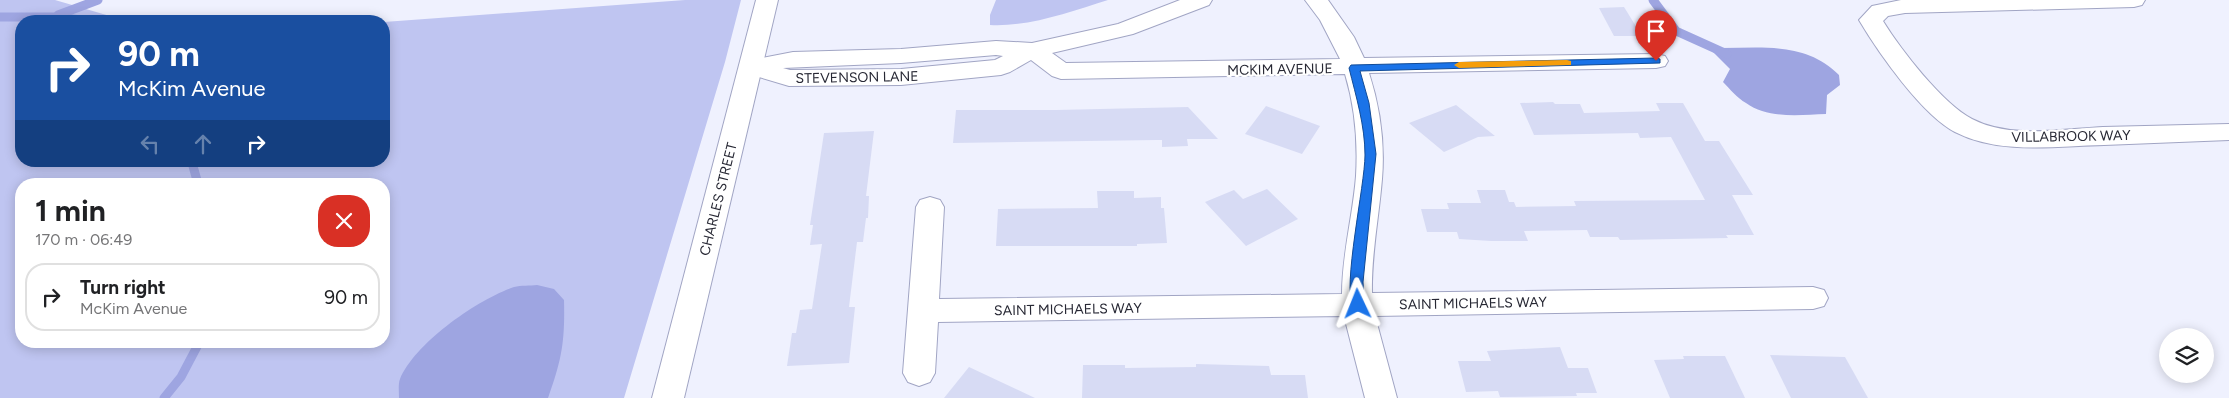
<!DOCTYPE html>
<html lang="en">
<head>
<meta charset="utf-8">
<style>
	body { margin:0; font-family:Figtree,sans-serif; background:#f2f2f2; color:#202124; height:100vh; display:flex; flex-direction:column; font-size:19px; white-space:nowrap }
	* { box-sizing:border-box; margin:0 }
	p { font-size:16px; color:#757577 }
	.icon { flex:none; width:28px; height:28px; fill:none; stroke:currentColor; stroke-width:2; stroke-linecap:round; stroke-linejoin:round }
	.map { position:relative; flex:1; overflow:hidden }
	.drawer { position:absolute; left:15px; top:178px; width:375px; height:170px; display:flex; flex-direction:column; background:#fff; border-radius:20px; box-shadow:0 2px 12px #0003 }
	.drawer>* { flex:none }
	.guide { position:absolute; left:15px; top:15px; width:375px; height:152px; border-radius:20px; box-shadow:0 2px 12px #0003; background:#1a4fa0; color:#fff; overflow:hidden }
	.buttons { position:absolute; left:2159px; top:328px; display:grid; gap:10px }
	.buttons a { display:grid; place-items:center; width:55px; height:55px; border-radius:50%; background:#fff; box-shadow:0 2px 12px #0003; font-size:25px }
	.pin { position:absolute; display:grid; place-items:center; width:42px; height:42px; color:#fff; margin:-51px -21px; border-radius:50% 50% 50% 0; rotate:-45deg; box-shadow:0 0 5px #0007 }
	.pin .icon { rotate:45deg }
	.me { position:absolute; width:55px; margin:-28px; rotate:358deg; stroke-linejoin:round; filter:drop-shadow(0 0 4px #0008) }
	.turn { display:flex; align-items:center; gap:18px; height:105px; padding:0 20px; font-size:22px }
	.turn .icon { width:65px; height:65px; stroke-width:2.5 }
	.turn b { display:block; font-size:35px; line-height:42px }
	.lanes { display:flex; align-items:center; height:48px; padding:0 20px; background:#0003; justify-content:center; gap:25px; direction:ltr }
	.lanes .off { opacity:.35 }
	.round { display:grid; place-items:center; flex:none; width:52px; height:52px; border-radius:20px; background:#f2f2f2 }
	.head { display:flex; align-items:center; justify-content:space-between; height:85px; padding:0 20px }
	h1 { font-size:30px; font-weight:700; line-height:38px }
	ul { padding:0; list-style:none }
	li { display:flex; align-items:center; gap:15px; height:68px; margin:0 10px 8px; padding:0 10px; border:2px solid #e0e0e0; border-radius:20px }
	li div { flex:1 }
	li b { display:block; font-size:19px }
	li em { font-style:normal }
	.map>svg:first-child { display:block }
	.green { fill:#bfc5f1; fill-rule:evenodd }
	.water { fill:#9ea5e1 }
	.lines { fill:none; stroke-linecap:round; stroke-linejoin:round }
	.stream { stroke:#9ea5e1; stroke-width:9 }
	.building { fill:#d7dbf4 }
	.minor-casing { stroke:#a1a5c4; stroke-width:2 }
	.major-casing { stroke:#a1a5c4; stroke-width:2 }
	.minor { fill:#fff; fill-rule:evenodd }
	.major { fill:#fff; fill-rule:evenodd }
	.route { fill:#1a73e8; stroke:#114b97 }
	.slow { fill:#f59e0b }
	.labels { text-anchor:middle; stroke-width:4.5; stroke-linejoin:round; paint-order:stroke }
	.street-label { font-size:14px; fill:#272834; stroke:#fff }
</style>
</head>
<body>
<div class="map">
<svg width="2229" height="398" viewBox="0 0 2229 398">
	<rect width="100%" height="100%" fill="#eff1fe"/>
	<g class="green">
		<path d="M0 0H55L127 21H21V161H384V22L685 0H741L725 62 624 398H0ZM21 184H384V341H21Z"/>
		<path d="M996 0H1108C1070 12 1029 27 990 25V15Z"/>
	</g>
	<g class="water">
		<path d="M1721 48C1765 48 1806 42 1839 75L1840 85 1827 95 1826 114C1799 115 1768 119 1746 103 1737 98 1730 89 1723 82L1730 69 1713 52Z"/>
		<path d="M537 285 554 289 564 300C565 341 562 359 548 398H399C399 392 398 384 400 379 415 343 478 299 514 287 521 285 530 286 537 285Z"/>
	</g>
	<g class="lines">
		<g class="stream">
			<polyline points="1653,0 1676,31 1727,54"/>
			<polyline points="58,15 98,0"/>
			<polyline points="0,17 54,17 91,21"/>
			<polyline points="195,161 193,166 198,184"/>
			<polyline points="164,398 181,377 200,341"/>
		</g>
	</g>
	<g class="building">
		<polygon points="1624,7 1642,36 1614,36 1599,8"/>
		<polygon points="1553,102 1555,104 1580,104 1584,113 1660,111 1656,103 1683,103 1705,141 1719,141 1753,195 1732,195 1754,235 1726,235 1728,238 1620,240 1618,237 1590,237 1587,230 1524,231 1528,241 1491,241 1459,239 1457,232 1427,232 1421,209 1449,209 1447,203 1481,203 1477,190 1505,190 1509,202 1514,202 1516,207 1576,206 1574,201 1705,200 1671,137 1640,138 1638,133 1534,135 1520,103"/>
		<polygon points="1456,105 1495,136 1478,137 1444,152 1409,123"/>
		<polygon points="1266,106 1320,126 1302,154 1245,134"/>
		<polygon points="1188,107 1218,139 1187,139 1188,146 1162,147 1162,140 1157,140 953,143 956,110 1056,110"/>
		<polygon points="874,131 866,196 869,196 868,218 866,218 863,242 857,242 849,307 855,307 849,363 787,366 792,333 796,333 800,310 812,309 822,244 810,245 813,225 810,225 824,133"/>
		<polygon points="1267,189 1298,219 1246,246 1205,202 1234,190 1243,199"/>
		<polygon points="1097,191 1134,191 1134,198 1161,197 1161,208 1164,208 1167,243 1137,244 1137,246 996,246 998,209 1098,208"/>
		<polygon points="1560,347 1568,368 1588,368 1597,393 1576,393 1577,396 1500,397 1498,391 1466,392 1458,361 1491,361 1487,351"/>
		<polygon points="1770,355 1845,357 1868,398 1791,398"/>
		<polygon points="1683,356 1725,356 1745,398 1670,398 1654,360 1684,359"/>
		<polygon points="1196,364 1269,366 1271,375 1305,375 1308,398 1082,398 1083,365 1125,365 1125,368 1196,367"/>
		<polygon points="969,367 1035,398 944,398"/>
	</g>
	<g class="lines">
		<g class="minor-casing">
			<g id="minor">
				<path d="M1180 0H1212L1209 5 1133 34 1052 53 1066 63 1340 59 1320 20 1305 0H1328L1354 37 1364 58 1656 54 1665 56 1668 61 1665 66 1656 68 1369 73C1380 107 1385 144 1382 179 1379 217 1371 255 1372 293L1813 287 1824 290 1828 298 1824 306 1813 309 1375 316 1397 398H1365L1344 316 938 322 935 373 930 382 919 386 908 382 903 373 916 207 920 200 930 197 940 200 944 207 939 299 1342 294C1342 254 1353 215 1356 176 1358 142 1355 107 1345 74L1061 79 1052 76 1031 60 1010 72 1001 75 901 85 789 86 742 72 739 67 742 62 793 52 901 49 996 41 1032 43 1118 24ZM996 55 1003 56 995 60 901 69 790 70 783 68 901 63Z"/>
				<path d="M1901 0H2145L2142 5 2134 7 1905 13 1888 16 1883 21C1901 50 1942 103 1972 119 2010 139 2062 129 2103 127 2145 126 2187 125 2229 124V140C2187 142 2146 143 2104 145 2055 146 2000 155 1955 132 1922 115 1878 52 1859 20L1872 6Z"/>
			</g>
		</g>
		<g class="major-casing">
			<polygon id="major" points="756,0 778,0 684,398 652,398"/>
		</g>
		<use href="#minor" class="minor"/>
		<use href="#major" class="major"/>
	</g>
	<path class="route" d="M1656 58 1660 59V63L1360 71 1369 103 1376 154 1363 282 1364 304 1358 309 1353 308C1342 287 1365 185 1365 155 1365 126 1356 96 1349 68L1351 65Z"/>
	<polygon class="slow" points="1567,60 1571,61 1571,65 1459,68 1454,65 1459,62"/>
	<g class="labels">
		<g class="street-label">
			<text transform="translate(1280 69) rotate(-1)" y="5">MCKIM AVENUE</text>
			<text transform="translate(857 77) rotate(-1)" y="5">STEVENSON LANE</text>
			<text transform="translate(2071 136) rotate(-1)" y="5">VILLABROOK WAY</text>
			<text transform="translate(718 199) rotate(-76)" y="5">CHARLES STREET</text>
			<text transform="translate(1473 303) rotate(-1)" y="5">SAINT MICHAELS WAY</text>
			<text transform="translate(1068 309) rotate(-1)" y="5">SAINT MICHAELS WAY</text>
		</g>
	</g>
</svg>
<div class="buttons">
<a><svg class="icon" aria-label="layers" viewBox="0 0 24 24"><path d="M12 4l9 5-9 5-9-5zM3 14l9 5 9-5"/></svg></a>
</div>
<div class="pin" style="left:1656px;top:61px;background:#d93025"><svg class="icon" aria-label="arrive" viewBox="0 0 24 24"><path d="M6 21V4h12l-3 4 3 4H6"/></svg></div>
<svg class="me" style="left:1358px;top:304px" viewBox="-20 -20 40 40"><path d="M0-17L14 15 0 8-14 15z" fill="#1a73e8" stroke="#fff" stroke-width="4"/></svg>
<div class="guide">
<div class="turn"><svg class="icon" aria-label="right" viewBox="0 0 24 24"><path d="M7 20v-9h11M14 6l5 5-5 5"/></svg><div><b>90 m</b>McKim Avenue</div></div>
<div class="lanes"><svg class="icon off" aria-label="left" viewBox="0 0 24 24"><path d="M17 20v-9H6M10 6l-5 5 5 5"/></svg><svg class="icon off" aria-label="ahead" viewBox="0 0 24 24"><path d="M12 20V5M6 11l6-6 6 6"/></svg><svg class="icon" aria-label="right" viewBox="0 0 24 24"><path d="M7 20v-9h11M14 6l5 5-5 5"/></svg></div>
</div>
<section class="drawer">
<div class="head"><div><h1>1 min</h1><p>170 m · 06:49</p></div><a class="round" style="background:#d93025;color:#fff"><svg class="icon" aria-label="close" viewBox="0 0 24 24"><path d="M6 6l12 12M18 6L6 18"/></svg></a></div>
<ul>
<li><svg class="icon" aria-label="right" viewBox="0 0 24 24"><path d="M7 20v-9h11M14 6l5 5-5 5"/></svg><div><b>Turn right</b><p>McKim Avenue</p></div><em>90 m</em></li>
</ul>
</section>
</div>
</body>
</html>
